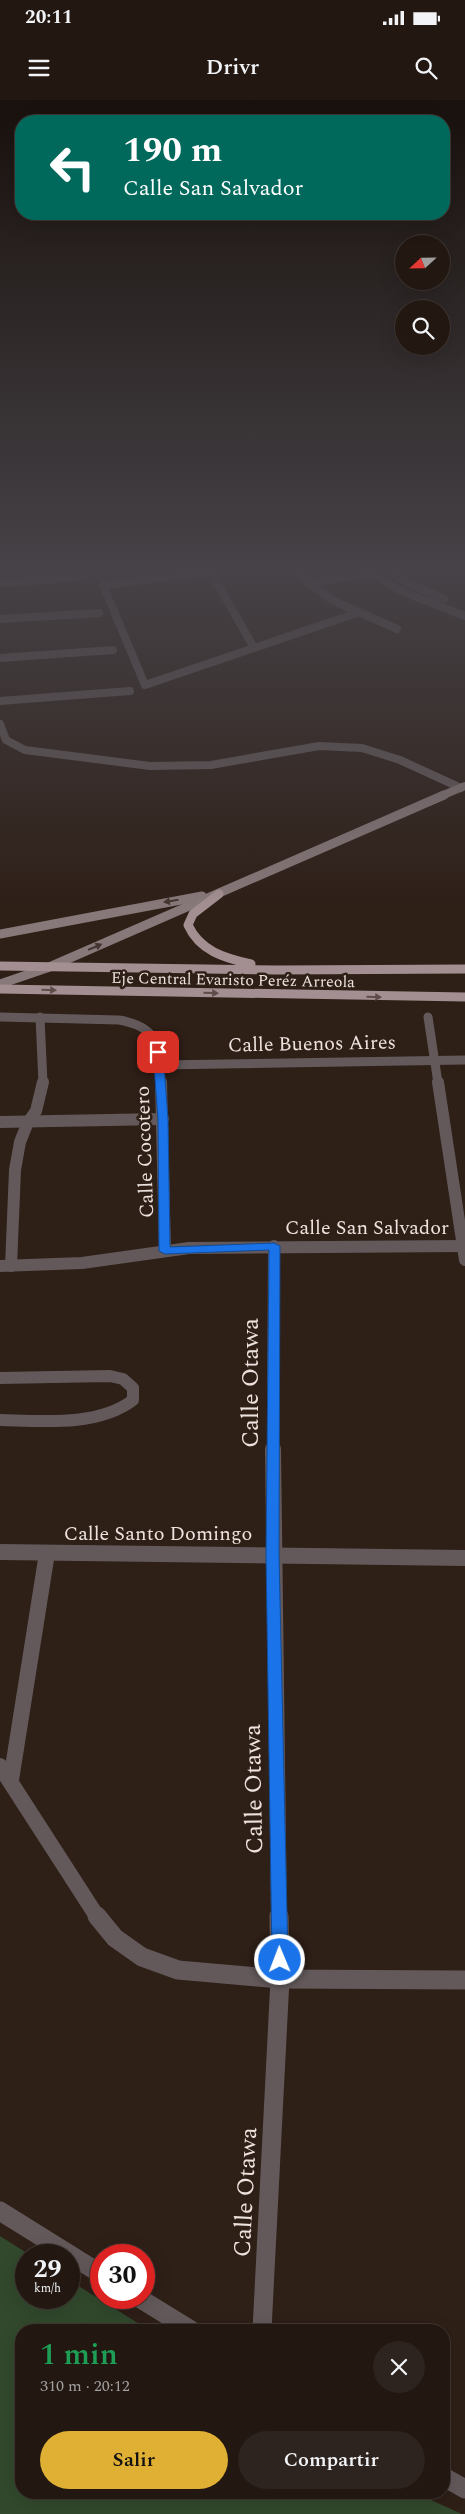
<!DOCTYPE html>
<html lang="es">
<head>
<meta charset="utf-8">
<style>
	body { margin:0; font-family:Spectral,serif; background:#2e241f; color:#f1f3f6; height:100vh; display:flex; flex-direction:column; font-size:19px; white-space:nowrap }
	* { box-sizing:border-box; margin:0 }
	p { font-size:16px; color:#a29f9f }
	.icon { flex:none; width:28px; height:28px; fill:none; stroke:currentColor; stroke-width:2; stroke-linecap:round; stroke-linejoin:round }
	.map { position:relative; flex:1; overflow:hidden }
	.panel { position:absolute; left:15px; top:2224px; width:435px; height:175px; display:flex; flex-direction:column; background:#221711; border-radius:20px; box-shadow:0 5px 20px #0002,0 0 0 1px #3f3631 }
	.panel>* { flex:none }
	.guide { position:absolute; left:15px; top:15px; width:435px; height:105px; border-radius:20px; box-shadow:0 5px 20px #0002,0 0 0 1px #3f3631; background:#00695c; color:#fff; overflow:hidden }
	.needle { width:32px; rotate:248deg }
	.tools { position:absolute; left:395px; top:135px; display:grid; gap:10px }
	.tools a { display:grid; place-items:center; width:55px; height:55px; border-radius:50%; background:#221711; box-shadow:0 5px 20px #0002,0 0 0 1px #3f3631; font-size:25px }
	.speed { position:absolute; left:15px; top:2144px; display:flex; gap:10px; font-size:25px; font-weight:700; text-align:center }
	.speed>* { display:grid; place-content:center; width:65px; height:65px; border-radius:50%; background:#221711; box-shadow:0 5px 20px #0002,0 0 0 1px #3f3631; line-height:1 }
	.speed small { font-size:12px; font-weight:400 }
	.speed .limit { border:8px solid #d22; background:#fff; color:#111 }
	.pin { position:absolute; display:grid; place-items:center; width:42px; height:42px; color:#fff; margin:-21px; border-radius:10px; box-shadow:0 2px 8px #0006 }
	.me { position:absolute; width:55px; margin:-28px; rotate:359deg; stroke-linejoin:round; filter:drop-shadow(0 0 4px #0008) }
	.turn { display:flex; align-items:center; gap:18px; height:105px; padding:0 25px; font-size:22px }
	.turn .icon { width:65px; height:65px; stroke-width:2.5 }
	.turn b { display:block; font-size:35px; line-height:42px }
	.round { display:grid; place-items:center; flex:none; width:52px; height:52px; border-radius:26px; background:#2e241f }
	.summary { display:flex; align-items:center; justify-content:space-between; height:85px; padding:0 25px }
	h1 { font-size:30px; font-weight:600; line-height:38px; color:#1e9e55 }
	.primary-button { display:flex; gap:10px; margin-top:auto; padding:10px 25px }
	.primary-button a { flex:1; height:58px; border-radius:30px; background:#e0b034; color:#111; font-size:20px; font-weight:600; line-height:58px; text-align:center }
	.primary-button a+a { background:#2e241f; color:#f1f3f6 }
	.status { display:flex; justify-content:space-between; align-items:center; height:35px; padding:0 25px; background:#221711; direction:ltr }
	.status svg { height:14px; fill:currentColor }
	header { display:flex; justify-content:space-between; align-items:center; height:65px; padding:0 25px; background:#221711; font-size:22px; font-weight:600 }
	.map>svg:first-child { display:block }
	.green { fill:#32492d }
	.lines { fill:none; stroke-linecap:round; stroke-linejoin:round }
	.street-far4 { stroke:#63595a; stroke-width:8 }
	.street-far3 { stroke:#63595a; stroke-width:9 }
	.street-far2 { stroke:#63595a; stroke-width:12 }
	.street-far1 { stroke:#63595a; stroke-width:16 }
	.street { stroke:#63595a; stroke-width:19 }
	.secondary-far1 { stroke:#877879; stroke-width:8 }
	.secondary { stroke:#877879; stroke-width:9 }
	.primary { stroke:#a38f91; stroke-width:9 }
	.oneway { fill:#443530 }
	.oneway2 { fill:#5d4c48 }
	.route { fill:#1a73e8; stroke:#114b97 }
	.labels { text-anchor:middle; stroke-width:5; stroke-linejoin:round; paint-order:stroke }
	.far-street-label { font-size:16px; fill:#ede2dd; stroke:#2e1f17 }
	.street-label { font-size:20px; fill:#ede2dd; stroke:#2e1f17 }
	.near-street-label { font-size:24px; fill:#ede2dd; stroke:#2e1f17 }
</style>
</head>
<body>
<div class="status"><b>20:11</b><svg viewBox="0 0 49 12"><path d="M0 12V9h3v3zM5 12V6h3v6zM10 12V3h3v9zM15 12V0h3v12zM26 1h20v11H26zM47 4h2v5h-2z"/></svg></div>
<header><svg class="icon" aria-label="menu" viewBox="0 0 24 24"><path d="M4 6h16M4 12h16M4 18h16"/></svg>Drivr<svg class="icon" aria-label="search" viewBox="0 0 24 24"><circle cx="10" cy="10" r="6"/><path d="M15 15l6 6"/></svg></header>
<div class="map">
<svg width="465" height="2414" viewBox="0 0 465 2414">
	<rect width="100%" height="100%" fill="#2e1f17"/>
	<polygon class="green" points="0,2136 30,2155 26,2155 26,2198 69,2198 69,2180 149,2230 21,2230 21,2392 413,2392 462,2414 0,2414"/>
	<g class="lines">
		<g class="street-far4">
			<polyline points="219,471 103,485 145,585 357,513"/>
			<polyline points="294,471 332,500 397,529"/>
			<polyline points="369,471 401,491 465,516"/>
			<polyline points="389,471 406,482 444,499"/>
			<polyline points="211,472 254,548"/>
			<polyline points="0,483 84,477"/>
			<polyline points="308,483 373,474"/>
			<polyline points="0,519 99,513"/>
			<polyline points="0,558 113,550"/>
			<polyline points="0,601 130,591"/>
			<polyline points="0,624 6,640 25,650 150,666 211,665 319,646 362,648 400,660 461,688"/>
		</g>
		<g class="street-far3">
			<path d="M0 917 119 920C160 927 159 947 161 983"/>
			<polyline points="40,917 43,983"/>
			<polyline points="428,917 438,983"/>
			<polyline points="160,965 465,960"/>
		</g>
		<g class="street-far2">
			<polyline points="161,982 165,1151"/>
			<polyline points="438,982 465,1160"/>
			<polyline points="0,1022 163,1019"/>
			<polyline points="0,1166 82,1163 189,1148 465,1146"/>
			<polyline points="11,1166 15,1070 20,1042 28,1022 36,1011 43,982"/>
			<path d="M0 1278 110 1276 123 1279 133 1288V1300C98 1327 41 1321 0 1320"/>
			<polyline points="273,1350 274,1146"/>
		</g>
		<g class="street-far1">
			<polyline points="273,1349 279,1818"/>
			<polyline points="0,1452 465,1458"/>
			<polyline points="0,1666 98,1818"/>
			<polyline points="11,1680 47,1453"/>
		</g>
		<g class="street">
			<polyline points="97,1816 115,1838 142,1857 178,1870 280,1879 465,1880"/>
			<polyline points="0,2111 101,2174"/>
			<polyline points="139,2198 191,2230"/>
			<polyline points="262,2230 280,1879 279,1816"/>
			<polyline points="444,2377 465,2389"/>
		</g>
		<polyline class="secondary-far1" points="441,696 465,686"/>
		<g class="secondary">
			<polyline points="0,834 202,796"/>
			<polyline points="0,884 47,868 444,695"/>
		</g>
		<g class="primary">
			<path d="M219 794 193 814 188 825C200 851 224 858 251 864"/>
			<polyline points="0,866 278,870 465,869"/>
			<polyline points="0,889 465,897"/>
		</g>
	</g>
	<defs><path id="oneway-solid" d="M-6-.8H1V-3.2L6.5 0L1 3.2V.8H-6Z" transform="scale(1.25)"/></defs>
	<g class="oneway">
		<use href="#oneway-solid" transform="translate(171 801) rotate(171)"/>
		<use href="#oneway-solid" transform="translate(95 847) rotate(-23)"/>
	</g>
	<g class="oneway2">
		<use href="#oneway-solid" transform="translate(49 890) rotate(1)"/>
		<use href="#oneway-solid" transform="translate(211 893) rotate(1)"/>
		<use href="#oneway-solid" transform="translate(374 897) rotate(1)"/>
	</g>
	<linearGradient id="sky" x2="0" y2="1"><stop stop-color="#19110d"/><stop offset="0.58" stop-color="#464247"/><stop offset="1" stop-color="#464247" stop-opacity="0"/></linearGradient>
	<rect width="465" height="809" fill="url(#sky)"/>
	<polygon class="route" points="158,949 163,952 168,1019 170,1147 274,1143 280,1146 279,1454 288,1860 285,1865 280,1867 274,1865 272,1860 266,1454 269,1150 165,1154 159,1151 158,1019 153,952"/>
	<g class="labels">
		<g class="far-street-label">
			<text transform="translate(233 879) rotate(1)" y="6">Eje Central Evaristo Peréz Arreola</text>
		</g>
		<g class="street-label">
			<text transform="translate(312 943) rotate(-1)" y="7">Calle Buenos Aires</text>
			<text transform="translate(144 1052) rotate(-92)" y="7">Calle Cocotero</text>
			<text x="367" y="1134">Calle San Salvador</text>
			<text x="158" y="1440">Calle Santo Domingo</text>
		</g>
		<g class="near-street-label">
			<text transform="translate(250 1283) rotate(-90)" y="8">Calle Otawa</text>
			<text transform="translate(253 1689) rotate(-91)" y="8">Calle Otawa</text>
			<text transform="translate(245 2092) rotate(-87)" y="8">Calle Otawa</text>
		</g>
	</g>
</svg>
<div class="tools">
<a><svg class="needle" viewBox="-14 -14 28 28"><path d="M0-13l5 13h-10z" fill="#e53935"/><path d="M0 13l5-13h-10z" fill="#a29f9f"/></svg></a>
<a><svg class="icon" aria-label="search" viewBox="0 0 24 24"><circle cx="10" cy="10" r="6"/><path d="M15 15l6 6"/></svg></a>
</div>
<div class="speed"><div>29<small>km/h</small></div><div class="limit">30</div></div>
<div class="pin" style="left:158px;top:952px;background:#d93025"><svg class="icon" aria-label="arrive" viewBox="0 0 24 24"><path d="M6 21V4h12l-3 4 3 4H6"/></svg></div>
<svg class="me" style="left:280px;top:1860px" viewBox="-20 -20 40 40"><circle r="17" fill="#1a73e8" stroke="#fff" stroke-width="3"/><path d="M0-11L8 9 0 5-8 9z" fill="#fff"/></svg>
<div class="guide">
<div class="turn"><svg class="icon" aria-label="left" viewBox="0 0 24 24"><path d="M17 20v-9H6M10 6l-5 5 5 5"/></svg><div><b>190 m</b>Calle San Salvador</div></div>
</div>
<section class="panel">
<div class="summary"><div><h1>1 min</h1><p>310 m · 20:12</p></div><a class="round"><svg class="icon" aria-label="close" viewBox="0 0 24 24"><path d="M6 6l12 12M18 6L6 18"/></svg></a></div>
<div class="primary-button"><a>Salir</a><a>Compartir</a></div>
</section>
</div>
</body>
</html>
